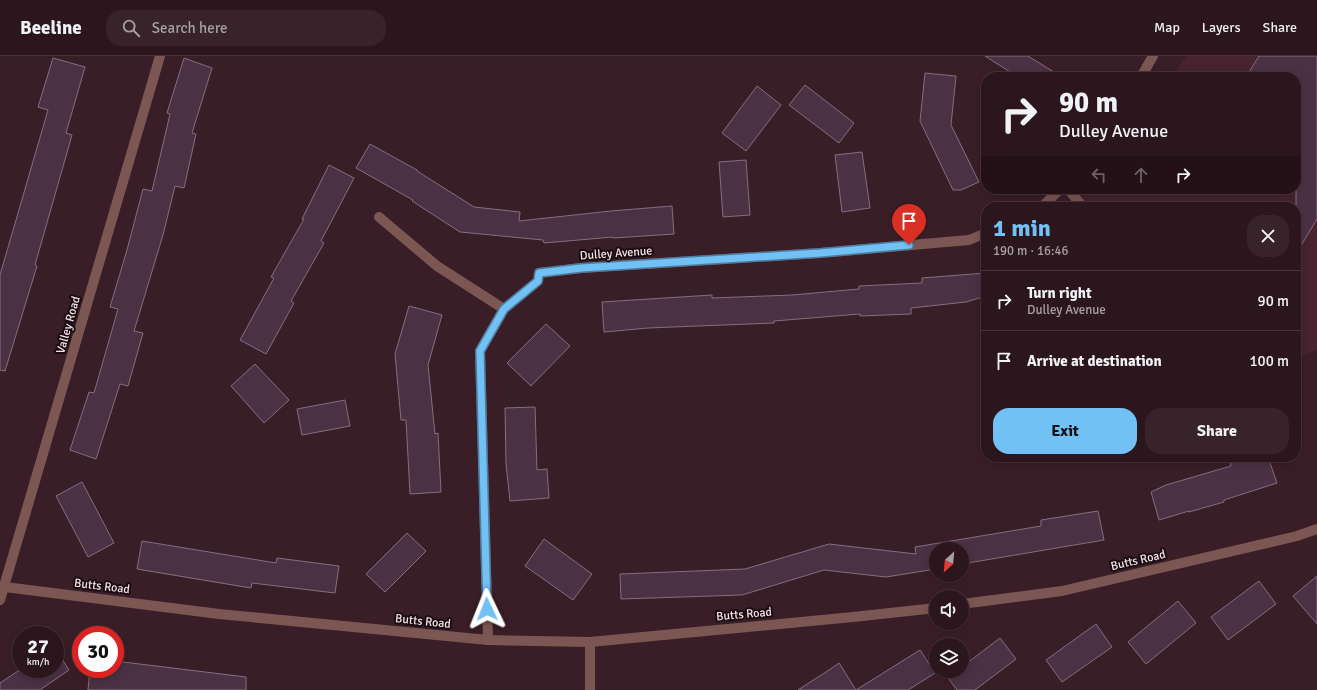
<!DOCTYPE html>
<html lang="en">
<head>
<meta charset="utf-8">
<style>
	body { margin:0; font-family:Signika,sans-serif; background:#38232a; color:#f1f3f6; height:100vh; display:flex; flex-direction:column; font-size:15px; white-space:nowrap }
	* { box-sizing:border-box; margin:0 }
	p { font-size:13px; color:#a69fa4 }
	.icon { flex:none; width:22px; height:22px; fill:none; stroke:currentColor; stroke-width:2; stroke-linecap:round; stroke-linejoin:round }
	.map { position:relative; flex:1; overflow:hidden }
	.side { position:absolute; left:981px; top:146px; width:320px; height:260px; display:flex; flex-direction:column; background:#2c161d; border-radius:16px; box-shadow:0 2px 10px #0003,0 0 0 1px #48353b }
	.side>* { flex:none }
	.hud { position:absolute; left:981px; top:16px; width:320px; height:122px; border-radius:16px; box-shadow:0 2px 10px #0003,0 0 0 1px #48353b; background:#2c161d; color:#f1f3f6; overflow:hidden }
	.needle { width:26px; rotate:206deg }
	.tools { position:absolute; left:929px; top:486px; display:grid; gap:8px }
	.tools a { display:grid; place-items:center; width:40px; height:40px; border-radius:50%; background:#2c161d; box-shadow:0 2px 10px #0003,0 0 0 1px #48353b; font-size:20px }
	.speed { position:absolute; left:12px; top:570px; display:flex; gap:8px; font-size:20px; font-weight:700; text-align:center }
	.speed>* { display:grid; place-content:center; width:52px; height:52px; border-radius:50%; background:#2c161d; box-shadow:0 2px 10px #0003,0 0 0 1px #48353b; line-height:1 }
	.speed small { font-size:10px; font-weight:400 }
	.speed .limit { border:6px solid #d22; background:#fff; color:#111 }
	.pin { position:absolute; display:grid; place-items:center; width:34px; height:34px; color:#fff; margin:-41px -17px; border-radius:50% 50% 50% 0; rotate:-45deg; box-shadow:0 0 4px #0007 }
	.pin .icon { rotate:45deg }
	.me { position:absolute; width:44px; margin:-22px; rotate:358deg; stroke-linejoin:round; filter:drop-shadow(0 0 3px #0008) }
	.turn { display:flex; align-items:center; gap:14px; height:84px; padding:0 12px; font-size:18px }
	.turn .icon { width:52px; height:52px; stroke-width:2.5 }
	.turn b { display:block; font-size:28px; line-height:34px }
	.lanes { display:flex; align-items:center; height:38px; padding:0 12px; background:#0003; justify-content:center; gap:20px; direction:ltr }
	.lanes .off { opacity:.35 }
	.round { display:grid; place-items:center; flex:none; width:42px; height:42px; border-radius:16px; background:#38232a }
	.overview { display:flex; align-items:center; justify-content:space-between; height:68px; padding:0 12px }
	h1 { font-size:24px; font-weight:700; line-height:30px; color:#72c1f5 }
	.cta { display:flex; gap:8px; margin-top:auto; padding:8px 12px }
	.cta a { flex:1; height:46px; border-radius:16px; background:#72c1f5; color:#111; font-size:16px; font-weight:700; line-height:46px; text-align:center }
	.cta a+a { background:#38232a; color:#f1f3f6 }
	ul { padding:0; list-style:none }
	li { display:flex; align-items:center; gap:12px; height:60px; padding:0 12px; border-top:1px solid #48353b }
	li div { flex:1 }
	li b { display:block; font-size:15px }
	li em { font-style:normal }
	header { display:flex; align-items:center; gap:24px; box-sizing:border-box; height:56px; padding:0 20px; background:#2c161d; border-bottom:1px solid #48353b }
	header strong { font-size:19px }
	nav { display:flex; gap:22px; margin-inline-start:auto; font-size:14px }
	.search { width:280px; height:36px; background:#38232a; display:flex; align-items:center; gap:10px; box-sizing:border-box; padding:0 14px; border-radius:16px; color:#a69fa4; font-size:15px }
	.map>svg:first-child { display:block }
	.built { fill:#47242f }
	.building { fill:#4a3244; stroke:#886c80 }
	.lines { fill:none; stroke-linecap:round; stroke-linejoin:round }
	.minor { stroke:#7c5653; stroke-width:10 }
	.route-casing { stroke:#4a7d9f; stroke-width:10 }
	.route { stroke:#72c1f5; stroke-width:7 }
	.labels { text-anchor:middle; stroke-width:4; stroke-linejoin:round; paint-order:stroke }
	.street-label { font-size:12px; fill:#f7e3e8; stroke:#190d11 }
</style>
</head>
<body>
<header>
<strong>Beeline</strong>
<div class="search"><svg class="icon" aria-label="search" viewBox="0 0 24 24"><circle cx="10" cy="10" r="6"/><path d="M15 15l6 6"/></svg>Search here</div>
<nav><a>Map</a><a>Layers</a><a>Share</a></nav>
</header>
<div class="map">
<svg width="1317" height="634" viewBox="0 0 1317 634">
	<rect width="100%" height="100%" fill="#3a1e27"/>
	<polygon class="built" points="1186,0 1317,0 1317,294 1296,302 1296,151 1072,151 1088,133 1296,133 1296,21 1173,21"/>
	<g class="building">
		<polygon points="985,0 1028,0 1062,21 1018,21"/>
		<polygon points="1259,0 1317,0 1317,163 1296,198 1296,21 1246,21"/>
		<polygon points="53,2 85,11 66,77 72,79 35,209 37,210 5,315 0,314 0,219 48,54 38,51"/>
		<polygon points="184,2 212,12 192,77 196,78 184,132 175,130 163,179 134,275 143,277 128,330 120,328 96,403 70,394 89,336 94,337 118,253 110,251 127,194 143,133 152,135 170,58 167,57"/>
		<polygon points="925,17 956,20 951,69 979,126 961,134 953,134 920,65"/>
		<polygon points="805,29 854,67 839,87 789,49"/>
		<polygon points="757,30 781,49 746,95 722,77"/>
		<polygon points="370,88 417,114 417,115 474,151 520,156 519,165 611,155 672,150 674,178 613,182 613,181 544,187 543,184 460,176 412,145 413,144 356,112"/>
		<polygon points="862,96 870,152 842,156 835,99"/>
		<polygon points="746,104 750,159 723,161 719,106"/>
		<polygon points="329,109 354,122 321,185 324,187 291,245 294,247 266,298 240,284 274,222 271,221 304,163 302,163"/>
		<polygon points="986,217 986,240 966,246 911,252 911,258 860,260 860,258 774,265 774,267 648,272 604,276 602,246 712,239 712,242 792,239 859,233 859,230 922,227 922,222"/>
		<polygon points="409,250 442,259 428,309 435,378 438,377 441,436 410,438 406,364 401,364 395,298"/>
		<polygon points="546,268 570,290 531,330 507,307"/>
		<polygon points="255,308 289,344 264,367 231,330"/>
		<polygon points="345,344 350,370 302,379 297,353"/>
		<polygon points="535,351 537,414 547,413 549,442 510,445 506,408 505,352"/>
		<polygon points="1244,401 1268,401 1277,427 1224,444 1224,446 1189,456 1189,455 1159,464 1151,436 1166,429 1231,410 1230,406"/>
		<polygon points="82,426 114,487 88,501 56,440"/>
		<polygon points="1098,455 1104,484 962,508 962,493 936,493 936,513 886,521 824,514 742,539 621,543 620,518 745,513 829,488 916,498 915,491 1041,470 1041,464"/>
		<polygon points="407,477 426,495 385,536 366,518"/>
		<polygon points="544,483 592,518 573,544 525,510"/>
		<polygon points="142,485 276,507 277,502 339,510 335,537 252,527 251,532 137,513"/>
		<polygon points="1317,520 1317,568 1293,540"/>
		<polygon points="1259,525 1276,548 1228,584 1211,561"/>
		<polygon points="1178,545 1196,567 1146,608 1128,586"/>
		<polygon points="1096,568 1112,591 1062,626 1046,604"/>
		<polygon points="1000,582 1016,603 975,634 957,634 948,622 956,615 962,615 962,611"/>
		<polygon points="55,592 69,614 40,634 0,634 0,627 21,613 55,613"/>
		<polygon points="920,594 935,617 908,634 856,634"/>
		<polygon points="115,605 246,621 246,634 88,634 90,613 115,613"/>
		<polygon points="839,607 856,634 798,634 829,614"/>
	</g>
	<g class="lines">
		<g class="minor">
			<polyline points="1141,21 1153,0"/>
			<polyline points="1068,133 1083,151"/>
			<polyline points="1042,151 1060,133"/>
			<polyline points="379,161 437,210 504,253"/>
			<polyline points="5,531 219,558 488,584 590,586 853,561 936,552"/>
			<polyline points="0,544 160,0"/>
			<polyline points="962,548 1062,535 1297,480 1317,473"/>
			<polyline points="488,584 480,295 504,253 538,225 539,217 581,212 820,197 969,184 986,177"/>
			<polyline points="590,634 590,586"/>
		</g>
	</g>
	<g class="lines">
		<g class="route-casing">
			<polyline id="route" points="487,553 480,295 504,253 538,225 539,217 581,212 820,197 909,189"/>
		</g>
		<use href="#route" class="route"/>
	</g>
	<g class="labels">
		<g class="street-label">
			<text transform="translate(616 197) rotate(-4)" y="4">Dulley Avenue</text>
			<text transform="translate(68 269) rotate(-74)" y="4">Valley Road</text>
			<text transform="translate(1138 504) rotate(-13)" y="4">Butts Road</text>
			<text transform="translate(102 530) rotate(7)" y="4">Butts Road</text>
			<text transform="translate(744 558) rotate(-5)" y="4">Butts Road</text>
			<text transform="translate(423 565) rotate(6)" y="4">Butts Road</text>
		</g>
	</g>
</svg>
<div class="tools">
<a><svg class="needle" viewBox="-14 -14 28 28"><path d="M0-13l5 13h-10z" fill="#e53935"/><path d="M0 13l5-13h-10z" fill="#a69fa4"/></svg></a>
<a><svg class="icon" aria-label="sound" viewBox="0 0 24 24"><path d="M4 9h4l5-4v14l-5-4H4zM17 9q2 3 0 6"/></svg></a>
<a><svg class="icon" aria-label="layers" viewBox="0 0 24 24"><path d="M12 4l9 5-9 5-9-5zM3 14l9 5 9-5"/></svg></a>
</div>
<div class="speed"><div>27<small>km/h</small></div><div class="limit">30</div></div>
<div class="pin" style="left:909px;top:189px;background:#d93025"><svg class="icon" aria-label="arrive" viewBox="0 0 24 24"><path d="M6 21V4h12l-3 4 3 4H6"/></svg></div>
<svg class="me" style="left:487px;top:553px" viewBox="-20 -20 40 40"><path d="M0-17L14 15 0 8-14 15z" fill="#72c1f5" stroke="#fff" stroke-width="4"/></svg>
<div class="hud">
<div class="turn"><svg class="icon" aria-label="right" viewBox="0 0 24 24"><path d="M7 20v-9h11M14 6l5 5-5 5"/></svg><div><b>90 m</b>Dulley Avenue</div></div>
<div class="lanes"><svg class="icon off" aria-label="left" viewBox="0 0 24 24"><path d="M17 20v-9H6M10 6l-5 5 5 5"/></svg><svg class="icon off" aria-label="ahead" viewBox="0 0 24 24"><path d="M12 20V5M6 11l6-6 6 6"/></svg><svg class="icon" aria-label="right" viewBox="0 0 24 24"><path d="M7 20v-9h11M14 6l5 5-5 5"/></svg></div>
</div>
<section class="side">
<div class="overview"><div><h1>1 min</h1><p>190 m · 16:46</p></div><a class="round"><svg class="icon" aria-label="close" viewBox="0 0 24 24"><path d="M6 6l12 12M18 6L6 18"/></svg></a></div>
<ul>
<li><svg class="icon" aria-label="right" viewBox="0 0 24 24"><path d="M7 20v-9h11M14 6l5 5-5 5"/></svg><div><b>Turn right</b><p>Dulley Avenue</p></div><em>90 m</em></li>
<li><svg class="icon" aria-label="arrive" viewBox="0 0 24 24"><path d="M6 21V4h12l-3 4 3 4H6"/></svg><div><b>Arrive at destination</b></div><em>100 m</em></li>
</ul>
<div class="cta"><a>Exit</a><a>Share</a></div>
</section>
</div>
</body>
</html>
